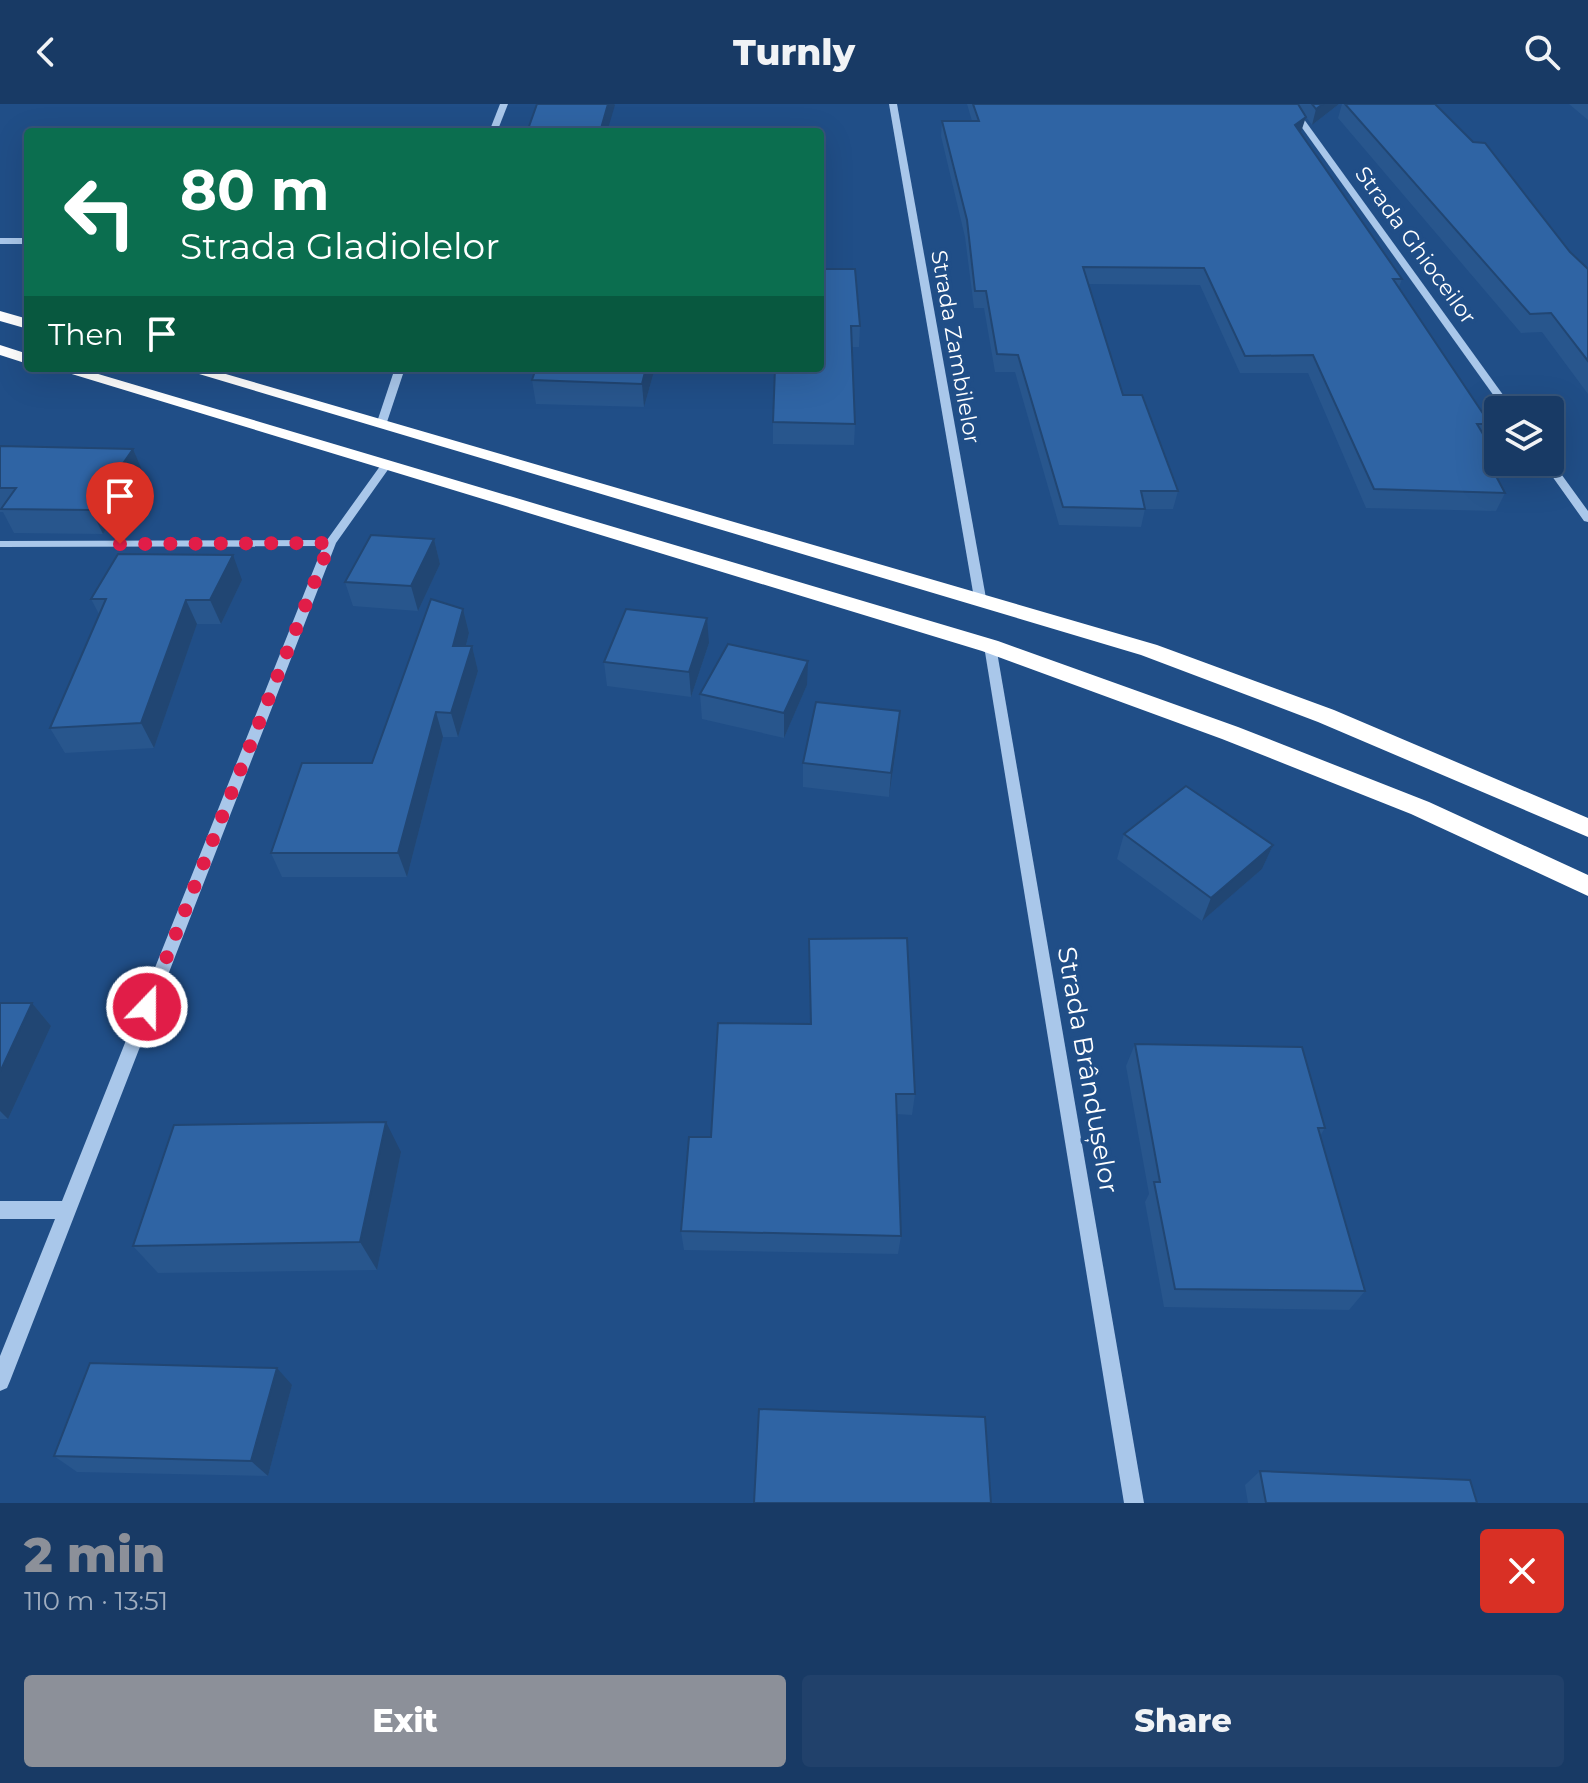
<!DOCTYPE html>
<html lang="en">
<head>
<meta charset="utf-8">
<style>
	body { margin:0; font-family:Montserrat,sans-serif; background:#21416b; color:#f1f3f6; height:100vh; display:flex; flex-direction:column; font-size:30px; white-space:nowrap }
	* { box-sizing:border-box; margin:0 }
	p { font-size:26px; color:#9fadbf }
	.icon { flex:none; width:44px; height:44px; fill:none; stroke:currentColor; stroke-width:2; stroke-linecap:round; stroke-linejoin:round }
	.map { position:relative; height:1399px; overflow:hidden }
	.panel { display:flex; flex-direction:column; background:#183a65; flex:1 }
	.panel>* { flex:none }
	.banner { position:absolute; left:24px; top:24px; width:800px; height:244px; border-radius:8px; box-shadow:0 8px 32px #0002,0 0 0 2px #365479; background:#0b6e4f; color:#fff; overflow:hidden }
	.controls { position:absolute; left:1484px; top:292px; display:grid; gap:16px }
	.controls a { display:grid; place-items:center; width:80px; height:80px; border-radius:8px; background:#183a65; box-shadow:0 8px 32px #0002,0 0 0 2px #365479; font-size:40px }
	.pin { position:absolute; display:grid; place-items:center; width:68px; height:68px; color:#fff; margin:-82px -34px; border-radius:50% 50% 50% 0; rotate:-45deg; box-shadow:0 0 8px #0007 }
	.pin .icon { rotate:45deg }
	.me { position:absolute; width:88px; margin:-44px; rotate:22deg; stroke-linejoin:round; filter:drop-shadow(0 0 6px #0008) }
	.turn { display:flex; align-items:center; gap:28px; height:168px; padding:0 24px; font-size:36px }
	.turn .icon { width:104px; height:104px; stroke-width:2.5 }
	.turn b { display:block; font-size:56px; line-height:68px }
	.then { display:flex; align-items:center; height:76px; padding:0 24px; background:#0003; gap:16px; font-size:30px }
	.round { display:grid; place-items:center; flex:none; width:84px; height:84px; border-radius:8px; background:#21416b }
	.overview { display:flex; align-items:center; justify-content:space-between; height:136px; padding:0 24px }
	h1 { font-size:48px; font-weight:800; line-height:60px; color:#8c9099 }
	.action { display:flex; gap:16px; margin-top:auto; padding:16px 24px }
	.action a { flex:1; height:92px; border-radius:8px; background:#8c9099; color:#fff; font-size:32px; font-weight:800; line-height:92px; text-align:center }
	.action a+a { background:#21416b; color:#f1f3f6 }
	header { display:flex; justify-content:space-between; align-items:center; height:104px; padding:0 24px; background:#183a65; font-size:36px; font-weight:800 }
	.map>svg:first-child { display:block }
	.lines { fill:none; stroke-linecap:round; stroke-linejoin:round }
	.minor { fill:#a9c7ea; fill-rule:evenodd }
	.highway { fill:#fff; fill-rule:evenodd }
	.wall { fill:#28568d }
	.shaded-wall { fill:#214673 }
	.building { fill:#2f64a4; stroke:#214673; stroke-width:2 }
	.route { stroke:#e11d48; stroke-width:14; stroke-dasharray:0 25.2 }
	.labels { text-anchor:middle; stroke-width:8; stroke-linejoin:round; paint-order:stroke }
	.far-street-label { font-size:22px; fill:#fff; stroke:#204e87 }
	.street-label { font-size:26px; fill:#fff; stroke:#204e87 }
</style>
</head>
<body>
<header><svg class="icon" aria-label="back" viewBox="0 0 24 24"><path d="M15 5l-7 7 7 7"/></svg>Turnly<svg class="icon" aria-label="search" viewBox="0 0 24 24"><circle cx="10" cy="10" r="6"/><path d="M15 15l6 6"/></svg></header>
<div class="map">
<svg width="1588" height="1399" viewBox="0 0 1588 1399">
	<rect width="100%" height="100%" fill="#204e87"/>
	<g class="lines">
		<g class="minor">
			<polygon points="500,0 508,0 497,28 489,28"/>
			<polygon points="889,0 897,0 986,494 980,498 974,494"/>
			<polygon points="1285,0 1293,0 1514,306 1504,306"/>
			<rect x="0" y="134" width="28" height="6"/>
			<polygon points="395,264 405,264 387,318 378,320 377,318"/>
			<polygon points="1551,356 1588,407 1588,418 1584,417 1542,358 1550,358"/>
			<polygon points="387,357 392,360 336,439 10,1277 7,1284 0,1287 0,1252 55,1115 0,1115 0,1097 62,1097 323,442 0,443 0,437 327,436 383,358"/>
			<polygon points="990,538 996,542 1144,1399 1124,1399 984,542"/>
		</g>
		<g class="highway">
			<polygon points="0,207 28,215 28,225 0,217"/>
			<polygon points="0,241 28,250 28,260 0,251"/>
			<polygon points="52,264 78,264 998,537 1238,623 1429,698 1588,771 1588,792 1411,710 1222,635 982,547"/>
			<polygon points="179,264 205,264 1157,541 1334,606 1588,714 1588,733 1318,618 1141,551"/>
		</g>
	</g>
	<g class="wall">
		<polygon points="967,0 1339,0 1312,21 1304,10 1301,29 1402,175 1399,183 1490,320 1484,332 1499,358 1494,369 1505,389 1496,407 1366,404 1308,269 1240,269 1200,181 1088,180 1123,291 1178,387 1173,405 1145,405 1141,423 1059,421 1015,268 995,268 984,204 974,204 965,133 941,32 942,17 972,17"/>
		<polygon points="1342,0 1435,0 1570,148 1588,165 1588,290 1542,228 1521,229 1338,14"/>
		<polygon points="1569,0 1588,0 1588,16"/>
		<polygon points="820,165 860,222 859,243 852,243 855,320 854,341 773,340 773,318 820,264"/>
		<polygon points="536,264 655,264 644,303 536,300 532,276"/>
		<polygon points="0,342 133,345 143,368 103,430 14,429 3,408 0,408"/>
		<polygon points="434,435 440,460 418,507 353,502 345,478"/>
		<polygon points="242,476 221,520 197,520 154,644 65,649 50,624 99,510 91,495"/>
		<polygon points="463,505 469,529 466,542 472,542 478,567 458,633 443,633 407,773 282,773 271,749 372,659"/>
		<polygon points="709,539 691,593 607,582 604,558"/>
		<polygon points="807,581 784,634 702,615 700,590"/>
		<polygon points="898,631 889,693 803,683 803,659"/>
		<polygon points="1124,730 1273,741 1262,765 1202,817 1117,755"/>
		<polygon points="809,835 915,990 912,1011 896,1010 901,1132 898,1150 684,1146 681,1127 711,1033 810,920"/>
		<polygon points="0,899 32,899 51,922 8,1015 0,1015"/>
		<polygon points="1135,940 1325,1024 1320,1032 1365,1187 1349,1206 1164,1203 1145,1098 1149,1090 1126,962"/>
		<polygon points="401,1048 377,1166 158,1169 133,1142"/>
		<polygon points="292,1281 268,1372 77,1368 54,1352"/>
		<polygon points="1260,1367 1477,1399 1248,1399 1245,1381"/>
	</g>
	<g class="shaded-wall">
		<polygon points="608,0 614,0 615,1 607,28 600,28"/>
		<polygon points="1323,0 1339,0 1312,21 1316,5"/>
		<polygon points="1306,13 1301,28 1291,36 1295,21"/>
		<polygon points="646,264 655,264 644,303 642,280"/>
		<polygon points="133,345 143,368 103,430 91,406"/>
		<polygon points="434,435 440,460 418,507 411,482"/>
		<polygon points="233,451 242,476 221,520 210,496"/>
		<polygon points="186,496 197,520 154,644 141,619"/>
		<polygon points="463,505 469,529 460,566 453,542"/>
		<polygon points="707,514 709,539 691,593 689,568"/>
		<polygon points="472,542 478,567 458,633 451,609"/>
		<polygon points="808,557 807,581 784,634 784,609"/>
		<polygon points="900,607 898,631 889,693 891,669"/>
		<polygon points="436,608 443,633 407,773 398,749"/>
		<polygon points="1273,741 1262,765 1202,817 1211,794"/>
		<polygon points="32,899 51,922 8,1015 0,1007 0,968"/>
		<polygon points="386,1018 401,1048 377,1166 360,1138"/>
		<polygon points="277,1264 292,1281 268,1372 251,1357"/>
	</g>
	<g class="building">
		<polygon points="537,0 608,0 600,28 527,28"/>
		<polygon points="973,0 1298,0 1306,13 1295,21 1402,175 1393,175 1490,320 1477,320 1498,355 1498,357 1488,357 1505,389 1374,385 1313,251 1245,252 1204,164 1083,163 1123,291 1142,291 1178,387 1141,387 1145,405 1063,403 1018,251 997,250 986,187 975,187 967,116 942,17 979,17"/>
		<polygon points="1312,0 1323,0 1316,5"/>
		<polygon points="1345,0 1435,0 1473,38 1485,39 1570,148 1588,165 1588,257 1551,209 1530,210"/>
		<polygon points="820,165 855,165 860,222 851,222 855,320 773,318 775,264 820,264"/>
		<polygon points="536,264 646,264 642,280 532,276"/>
		<polygon points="0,342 133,345 91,406 1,405 16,384 0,384"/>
		<polygon points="371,431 434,435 411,482 345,478"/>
		<polygon points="118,450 233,451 210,496 186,496 141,619 50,624 106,495 91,495"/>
		<polygon points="431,495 463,505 453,542 472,542 451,609 436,608 398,749 271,749 302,659 372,659"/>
		<polygon points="626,505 707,514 689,568 604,558"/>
		<polygon points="728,540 808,557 784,609 700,590"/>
		<polygon points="816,598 900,607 891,669 803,659"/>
		<polygon points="1186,682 1273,741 1211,794 1124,730"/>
		<polygon points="907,834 915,990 896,990 901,1132 681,1127 689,1033 711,1033 718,919 811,920 809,835"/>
		<polygon points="0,899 32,899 0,968"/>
		<polygon points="1135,940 1302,943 1325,1024 1318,1024 1365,1187 1175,1185 1154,1078 1160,1078"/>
		<polygon points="386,1018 360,1138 133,1142 174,1021"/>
		<polygon points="90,1259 277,1264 251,1357 54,1352"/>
		<polygon points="759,1305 985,1313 991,1399 754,1399"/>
		<polygon points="1260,1367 1470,1376 1477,1399 1266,1399"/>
	</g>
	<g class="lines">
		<polyline class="route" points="120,440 330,439 147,903"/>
	</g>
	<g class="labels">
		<g class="far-street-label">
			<text transform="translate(1416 141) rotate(54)" y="8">Strada Ghioceilor</text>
			<text transform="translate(956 243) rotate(80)" y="8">Strada Zambilelor</text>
		</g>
		<g class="street-label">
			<text transform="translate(1088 966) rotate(80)" y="9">Strada Brândușelor</text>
		</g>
	</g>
</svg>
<div class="controls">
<a><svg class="icon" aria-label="layers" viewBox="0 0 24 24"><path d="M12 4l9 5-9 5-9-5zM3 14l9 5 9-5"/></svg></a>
</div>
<div class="pin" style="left:120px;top:440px;background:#d93025"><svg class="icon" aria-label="arrive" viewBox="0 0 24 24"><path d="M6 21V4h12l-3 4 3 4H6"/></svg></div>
<svg class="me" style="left:147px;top:903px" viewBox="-20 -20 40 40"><circle r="17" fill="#e11d48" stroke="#fff" stroke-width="3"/><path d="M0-11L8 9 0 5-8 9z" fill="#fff"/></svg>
<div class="banner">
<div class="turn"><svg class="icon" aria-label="left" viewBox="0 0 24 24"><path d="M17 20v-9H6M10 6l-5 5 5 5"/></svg><div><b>80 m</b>Strada Gladiolelor</div></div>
<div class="then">Then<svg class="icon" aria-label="arrive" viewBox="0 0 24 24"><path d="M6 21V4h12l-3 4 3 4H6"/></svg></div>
</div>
</div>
<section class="panel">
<div class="overview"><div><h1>2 min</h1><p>110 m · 13:51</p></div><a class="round" style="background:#d93025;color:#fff"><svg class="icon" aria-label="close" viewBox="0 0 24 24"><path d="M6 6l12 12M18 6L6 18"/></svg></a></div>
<div class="action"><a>Exit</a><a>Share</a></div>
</section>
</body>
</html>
